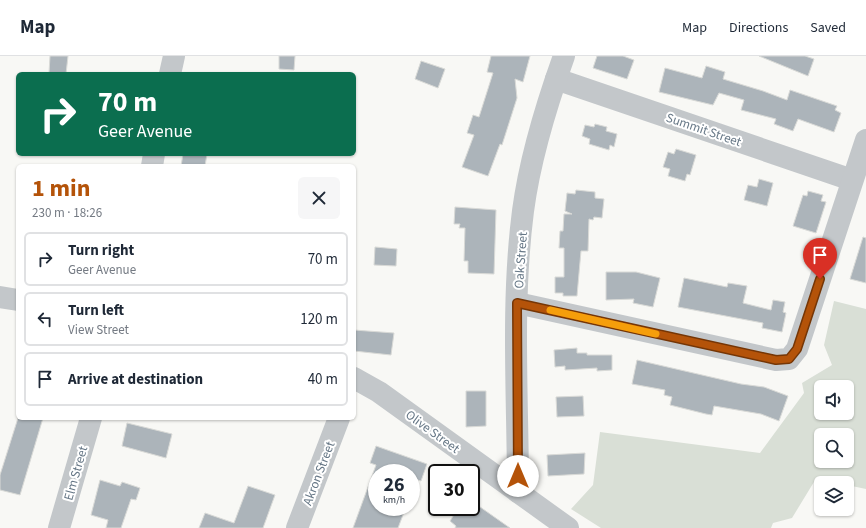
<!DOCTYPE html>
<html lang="en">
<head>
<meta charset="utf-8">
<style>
	body { margin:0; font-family:"Source Sans 3",sans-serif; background:#f6f6f7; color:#1f2937; height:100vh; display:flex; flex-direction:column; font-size:15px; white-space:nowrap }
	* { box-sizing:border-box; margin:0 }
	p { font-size:13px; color:#747a83 }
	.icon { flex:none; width:22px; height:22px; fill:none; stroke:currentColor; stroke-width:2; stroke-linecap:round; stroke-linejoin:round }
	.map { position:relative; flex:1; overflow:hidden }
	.panel { position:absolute; left:16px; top:108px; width:340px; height:256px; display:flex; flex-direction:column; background:#fff; border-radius:6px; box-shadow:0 1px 3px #0004 }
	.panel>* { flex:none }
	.guide { position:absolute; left:16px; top:16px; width:340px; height:84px; border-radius:6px; box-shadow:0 1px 3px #0004; background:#0b6e4f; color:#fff; overflow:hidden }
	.fabs { position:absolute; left:814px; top:324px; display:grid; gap:8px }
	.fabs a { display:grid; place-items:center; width:40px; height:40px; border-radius:6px; background:#fff; box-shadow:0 1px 3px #0004; font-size:20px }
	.speed { position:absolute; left:368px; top:408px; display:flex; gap:8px; font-size:20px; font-weight:700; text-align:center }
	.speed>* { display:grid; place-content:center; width:52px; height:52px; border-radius:50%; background:#fff; box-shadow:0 1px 3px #0004; line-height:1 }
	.speed small { font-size:10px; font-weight:400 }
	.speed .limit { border:2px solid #111; border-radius:6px; background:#fff; color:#111 }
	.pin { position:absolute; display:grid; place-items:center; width:34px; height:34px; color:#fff; margin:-41px -17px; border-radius:50% 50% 50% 0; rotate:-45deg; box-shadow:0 0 4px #0007 }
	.pin .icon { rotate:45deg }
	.me { position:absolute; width:44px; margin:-22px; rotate:0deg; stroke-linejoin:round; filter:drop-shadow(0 0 3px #0008) }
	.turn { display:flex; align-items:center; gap:14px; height:84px; padding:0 16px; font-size:18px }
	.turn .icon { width:52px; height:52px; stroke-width:2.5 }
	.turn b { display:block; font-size:28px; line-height:34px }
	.round { display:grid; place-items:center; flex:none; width:42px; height:42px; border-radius:6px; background:#f6f6f7 }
	.overview { display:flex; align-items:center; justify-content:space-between; height:68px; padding:0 16px }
	h1 { font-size:24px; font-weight:700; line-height:30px; color:#b45309 }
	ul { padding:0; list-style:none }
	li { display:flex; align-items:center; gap:12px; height:54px; margin:0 8px 6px; padding:0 8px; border:2px solid #e0e1e3; border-radius:6px }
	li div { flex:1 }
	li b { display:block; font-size:15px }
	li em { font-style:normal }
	header { display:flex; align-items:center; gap:24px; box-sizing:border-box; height:56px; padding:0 20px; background:#fff; border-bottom:1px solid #e0e1e3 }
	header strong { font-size:19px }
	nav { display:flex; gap:22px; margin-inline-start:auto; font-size:14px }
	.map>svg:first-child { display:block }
	.green { fill:#d9dfd6; fill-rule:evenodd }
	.building { fill:#acb4ba; stroke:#d9dad7 }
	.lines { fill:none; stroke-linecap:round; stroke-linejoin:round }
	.minor { stroke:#c3c7ca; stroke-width:22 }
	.route-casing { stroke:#753606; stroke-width:10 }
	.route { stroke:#b45309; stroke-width:7 }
	.slow { stroke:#f59e0b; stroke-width:7 }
	.labels { text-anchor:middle; stroke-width:4; stroke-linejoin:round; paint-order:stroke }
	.street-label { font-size:13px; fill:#667786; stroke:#fff }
</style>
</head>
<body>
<header>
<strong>Map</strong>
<nav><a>Map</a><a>Directions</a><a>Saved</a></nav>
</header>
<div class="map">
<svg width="866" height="472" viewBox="0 0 866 472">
	<rect width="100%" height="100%" fill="#f8f8f5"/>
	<path class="green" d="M834 245 866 253V433L847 429V427L817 421 792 462 773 467 771 472H601L571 453 593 429 600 376 760 397 804 337 802 327 832 309 824 289ZM821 331H847V357H821ZM821 379H847V405H821Z"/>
	<g class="building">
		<polygon points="50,0 68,0 66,18 49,17"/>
		<polygon points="279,0 295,0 294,14 279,13"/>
		<polygon points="491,0 530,0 523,26 515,23 517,42 502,89 500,88 488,120 462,111 474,79 467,77 473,59 479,61 493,17 487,16"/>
		<polygon points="597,0 623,0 634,4 627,23 593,12"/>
		<polygon points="759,0 805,0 814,3 808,20"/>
		<polygon points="421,5 445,13 438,32 415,23"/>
		<polygon points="706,10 725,16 723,23 763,35 787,44 790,34 837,50 835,54 841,57 834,76 798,63 793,75 774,68 776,63 741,54 744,44 719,37 713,49 659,36 665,12 702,22"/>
		<polygon points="595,68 607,71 606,75 617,78 614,91 610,89 609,94 589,88 590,83 582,80 585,69 594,71"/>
		<polygon points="676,93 696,99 690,119 687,118 685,125 668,120 670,113 663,111 668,96 674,98"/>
		<polygon points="183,98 207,98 205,110 181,110"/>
		<polygon points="759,123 773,127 767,150 744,144 748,129 757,131"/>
		<polygon points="576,134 595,136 595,142 604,143 602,162 594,161 593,164 589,163 588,195 581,195 577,240 563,240 563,237 555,237 555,221 564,221 564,192 559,192 560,175 563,175 564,158 572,158 565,155 567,137 575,138"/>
		<polygon points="808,135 823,139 821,145 826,146 816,177 793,170 803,139 807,140"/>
		<polygon points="455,151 496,154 494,218 468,217 468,205 464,205 465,172 459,172 460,168 454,168"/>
		<polygon points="863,181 866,182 866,227 850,223"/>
		<polygon points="375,191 397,193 396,210 374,209"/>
		<polygon points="606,216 636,216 660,222 653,251 633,247 634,243 606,244"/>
		<polygon points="684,222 727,231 728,227 747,230 743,247 771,254 773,244 785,246 783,256 786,257 782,276 762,272 763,267 678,251"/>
		<polygon points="354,274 394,277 391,299 354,295"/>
		<polygon points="577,292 577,297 587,297 587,299 612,299 612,314 597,315 597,312 565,314 565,310 555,311 554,294"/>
		<polygon points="637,304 741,328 764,331 788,340 779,365 761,358 714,350 712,359 706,358 670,349 672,341 664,339 665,334 632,328"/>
		<polygon points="466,335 486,335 486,370 466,371"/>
		<polygon points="583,340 584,360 557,361 556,341"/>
		<polygon points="18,362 43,362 20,439 0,434 0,419"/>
		<polygon points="127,367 172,378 166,402 122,390"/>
		<polygon points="376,390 427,408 421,425 411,422 411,417 377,417 377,451 406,451 398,472 353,472 376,409 370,407"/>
		<polygon points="585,397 584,418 548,420 547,399"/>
		<polygon points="100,424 120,430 122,426 140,432 136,444 131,443 121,472 106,472 108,464 91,459"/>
		<polygon points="248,430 275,439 263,472 199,472 205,457 234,467"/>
		<polygon points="473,446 510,472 455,472 456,470 450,465 457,454 464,459 471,451"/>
	</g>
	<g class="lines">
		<g class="minor">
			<polyline points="170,18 174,0"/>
			<polyline points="556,23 852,124"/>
			<polyline points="152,110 154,98"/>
			<polyline points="0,241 18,244"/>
			<polyline points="517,247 776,304 789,303 797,293 866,84"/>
			<polyline points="354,322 379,336 568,472"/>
			<path d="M518 436C518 343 511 248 523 155 530 102 546 50 564 0"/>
			<polyline points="59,472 91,362"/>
			<polyline points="297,472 339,362"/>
		</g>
	</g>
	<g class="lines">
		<g class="route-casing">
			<polyline id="route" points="518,420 517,247 776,304 789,303 797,293 820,223"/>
		</g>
		<use href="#route" class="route"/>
		<polyline class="slow" points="550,254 656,278"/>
	</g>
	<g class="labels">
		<g class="street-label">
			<text transform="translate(704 73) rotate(19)" y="5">Summit Street</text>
			<text transform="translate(520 204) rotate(-86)" y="5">Oak Street</text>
			<text transform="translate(433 375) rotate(36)" y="5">Olive Street</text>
			<text transform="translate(75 417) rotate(-74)" y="5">Elm Street</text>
			<text transform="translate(318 417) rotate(-69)" y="5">Akron Street</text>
		</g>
	</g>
</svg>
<div class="fabs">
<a><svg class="icon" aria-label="sound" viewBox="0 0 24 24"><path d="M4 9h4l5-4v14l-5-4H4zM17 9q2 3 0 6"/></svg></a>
<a><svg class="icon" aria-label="search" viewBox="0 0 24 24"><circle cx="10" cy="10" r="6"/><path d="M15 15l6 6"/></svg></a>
<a><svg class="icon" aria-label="layers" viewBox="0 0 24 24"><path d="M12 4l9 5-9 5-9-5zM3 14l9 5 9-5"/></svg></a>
</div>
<div class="speed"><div>26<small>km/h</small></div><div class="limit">30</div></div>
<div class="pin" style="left:820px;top:223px;background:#d93025"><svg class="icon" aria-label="arrive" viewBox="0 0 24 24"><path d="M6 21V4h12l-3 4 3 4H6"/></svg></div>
<svg class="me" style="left:518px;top:420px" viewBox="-20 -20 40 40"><circle r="19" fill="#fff"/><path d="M0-13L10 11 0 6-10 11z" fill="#b45309"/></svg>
<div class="guide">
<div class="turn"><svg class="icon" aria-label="right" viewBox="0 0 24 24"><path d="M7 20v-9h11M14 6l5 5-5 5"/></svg><div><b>70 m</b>Geer Avenue</div></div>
</div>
<section class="panel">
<div class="overview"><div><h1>1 min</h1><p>230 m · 18:26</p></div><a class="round"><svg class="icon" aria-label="close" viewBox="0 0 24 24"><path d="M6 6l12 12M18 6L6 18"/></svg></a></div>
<ul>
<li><svg class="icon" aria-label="right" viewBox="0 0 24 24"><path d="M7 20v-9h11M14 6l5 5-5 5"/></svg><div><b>Turn right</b><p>Geer Avenue</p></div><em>70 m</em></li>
<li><svg class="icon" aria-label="left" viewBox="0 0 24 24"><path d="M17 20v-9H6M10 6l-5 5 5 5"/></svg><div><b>Turn left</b><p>View Street</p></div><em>120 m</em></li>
<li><svg class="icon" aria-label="arrive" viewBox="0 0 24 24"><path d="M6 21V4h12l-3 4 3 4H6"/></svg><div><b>Arrive at destination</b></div><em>40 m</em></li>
</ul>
</section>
</div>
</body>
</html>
